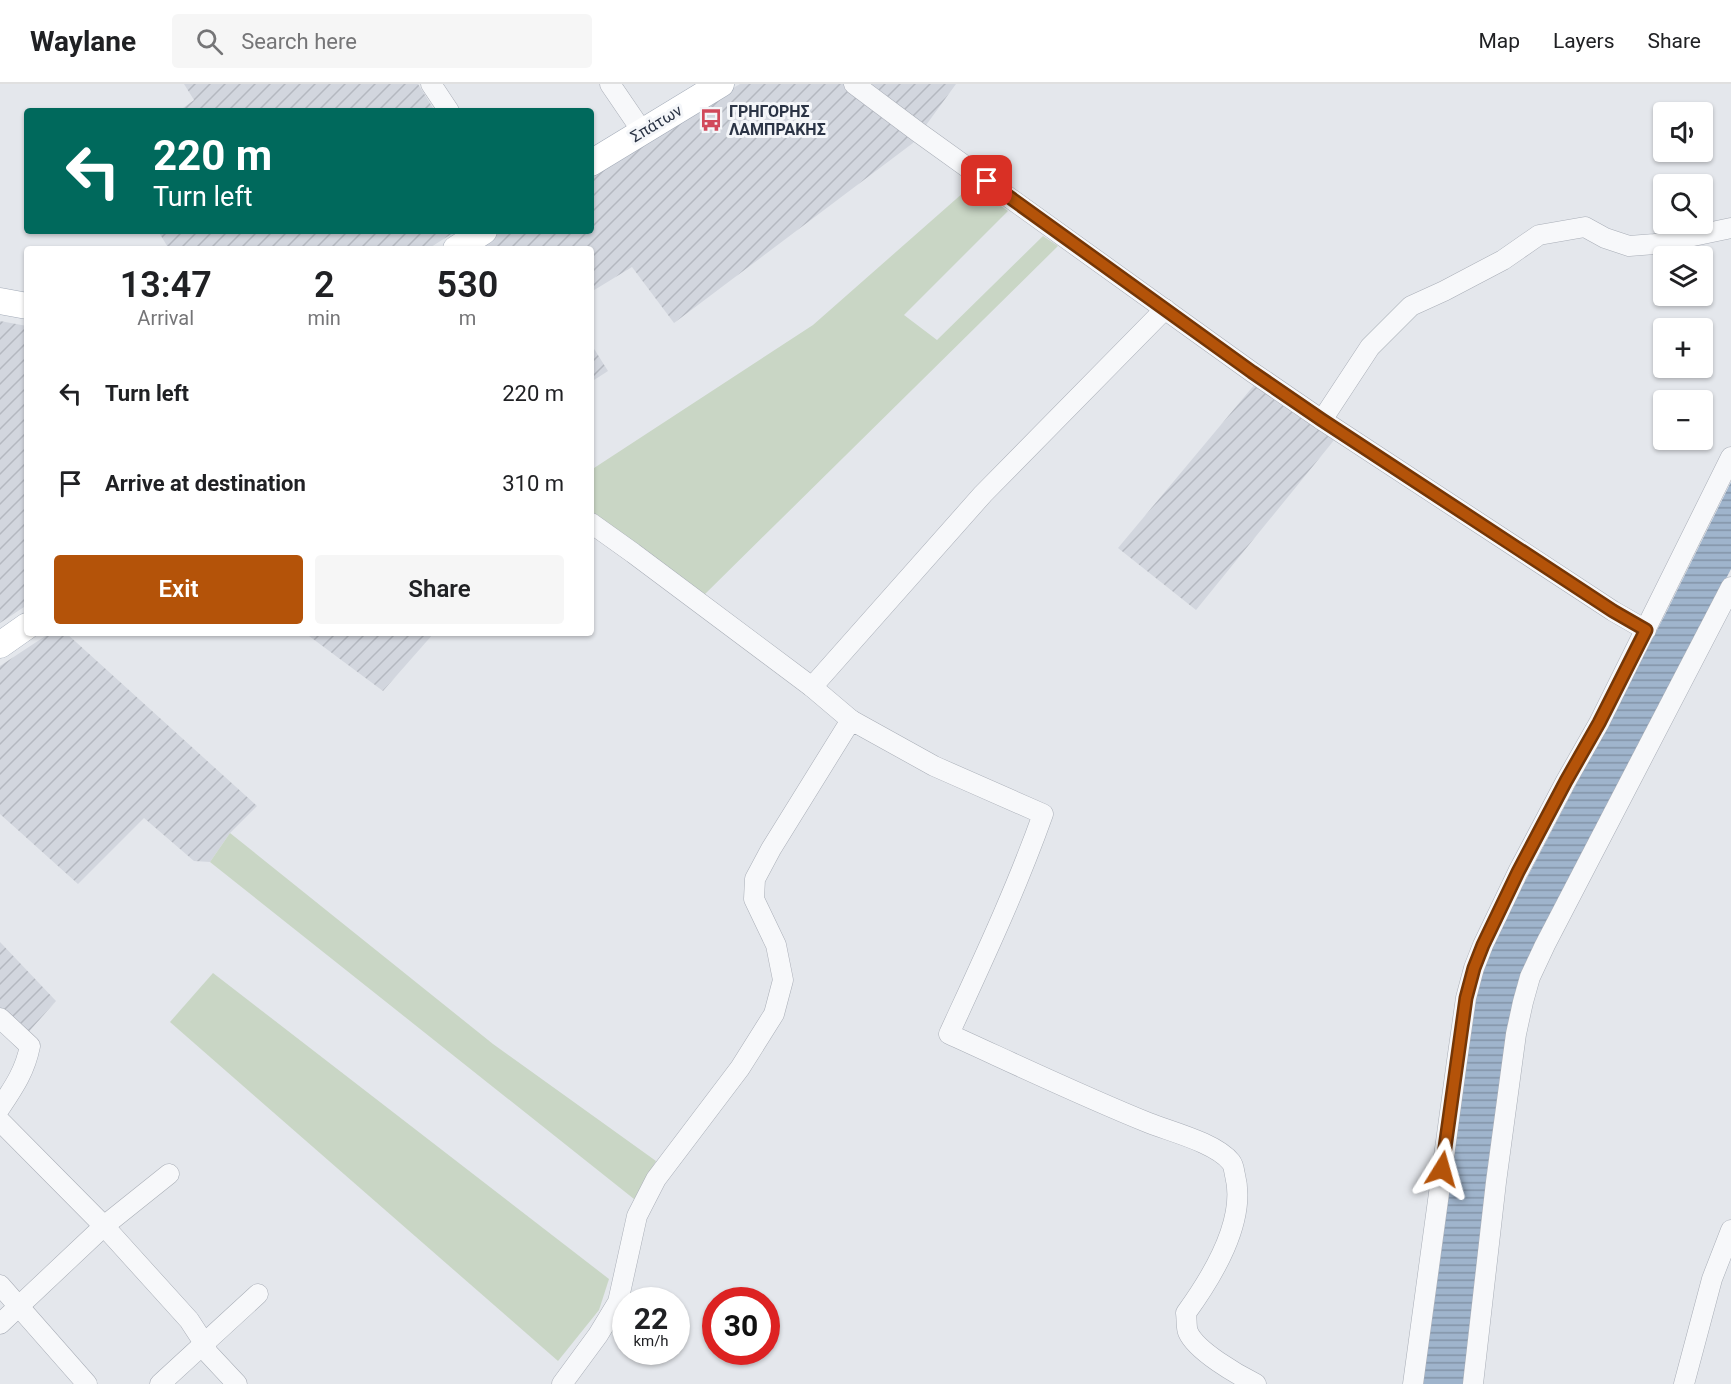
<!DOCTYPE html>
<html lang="en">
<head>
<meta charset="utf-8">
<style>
	body { margin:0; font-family:Roboto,sans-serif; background:#f6f6f6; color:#202124; height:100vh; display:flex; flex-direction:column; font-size:22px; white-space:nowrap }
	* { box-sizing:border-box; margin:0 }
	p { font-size:20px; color:#757577 }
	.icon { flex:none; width:33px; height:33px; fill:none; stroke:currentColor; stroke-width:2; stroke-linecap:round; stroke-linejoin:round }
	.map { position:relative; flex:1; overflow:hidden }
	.side { position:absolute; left:24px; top:162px; width:570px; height:390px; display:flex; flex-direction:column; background:#fff; border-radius:6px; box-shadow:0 2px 4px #0004 }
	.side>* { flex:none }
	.banner { position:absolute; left:24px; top:24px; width:570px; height:126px; border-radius:6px; box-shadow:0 2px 4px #0004; background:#00695c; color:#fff; overflow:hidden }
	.tools { position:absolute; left:1653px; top:18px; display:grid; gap:12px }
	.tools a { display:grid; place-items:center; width:60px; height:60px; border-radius:6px; background:#fff; box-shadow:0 2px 4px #0004; font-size:30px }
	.speed { position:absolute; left:612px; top:1203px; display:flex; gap:12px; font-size:30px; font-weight:700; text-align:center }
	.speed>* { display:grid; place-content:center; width:78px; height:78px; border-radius:50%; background:#fff; box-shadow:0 2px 4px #0004; line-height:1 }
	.speed small { font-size:15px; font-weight:400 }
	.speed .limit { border:9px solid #d22; background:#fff; color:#111 }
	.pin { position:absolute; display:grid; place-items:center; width:51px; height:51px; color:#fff; margin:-26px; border-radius:12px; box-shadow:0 3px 9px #0006 }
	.me { position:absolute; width:66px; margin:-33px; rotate:8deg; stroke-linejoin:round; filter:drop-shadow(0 0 4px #0008) }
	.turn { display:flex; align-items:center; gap:21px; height:126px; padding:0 30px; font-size:27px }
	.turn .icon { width:78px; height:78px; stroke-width:2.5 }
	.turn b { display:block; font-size:42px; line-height:51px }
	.eta { display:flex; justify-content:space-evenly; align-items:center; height:102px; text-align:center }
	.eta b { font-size:36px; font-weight:600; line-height:42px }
	.action { display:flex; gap:12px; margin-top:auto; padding:12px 30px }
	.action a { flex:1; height:69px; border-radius:6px; background:#b45309; color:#fff; font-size:24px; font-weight:600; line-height:69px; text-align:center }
	.action a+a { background:#f6f6f6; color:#202124 }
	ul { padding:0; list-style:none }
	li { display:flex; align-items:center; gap:18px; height:90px; padding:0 30px }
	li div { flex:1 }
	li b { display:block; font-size:22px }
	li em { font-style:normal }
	header { display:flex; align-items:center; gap:36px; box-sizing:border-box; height:84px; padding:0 30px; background:#fff; border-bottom:2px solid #e0e0e0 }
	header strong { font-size:28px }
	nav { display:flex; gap:33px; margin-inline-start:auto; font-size:21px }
	.search { width:420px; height:54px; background:#f6f6f6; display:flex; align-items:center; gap:15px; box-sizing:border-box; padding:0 21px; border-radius:6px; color:#757577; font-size:22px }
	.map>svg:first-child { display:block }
	.industrial { fill:url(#industrial-furrows) }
	.grass { fill:#c9d6c5 }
	.water { fill:url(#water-rules) }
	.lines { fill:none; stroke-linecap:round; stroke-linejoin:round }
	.minor-casing { stroke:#a9aeb7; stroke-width:21 }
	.major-casing { stroke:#a3abb8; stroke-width:27 }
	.minor { stroke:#f7f8fa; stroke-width:20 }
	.major { stroke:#fff; stroke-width:26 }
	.route-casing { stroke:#753606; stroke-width:15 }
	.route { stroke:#b45309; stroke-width:10 }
	.labels { text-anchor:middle; stroke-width:6; stroke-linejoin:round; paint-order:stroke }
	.poi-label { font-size:16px; font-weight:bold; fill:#2b3445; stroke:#f4f6f9; text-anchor:start }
	.street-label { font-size:16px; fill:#2b3445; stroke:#f4f6f9 }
</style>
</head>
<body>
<header>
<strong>Waylane</strong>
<div class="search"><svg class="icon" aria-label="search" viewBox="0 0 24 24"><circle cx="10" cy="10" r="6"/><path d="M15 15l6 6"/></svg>Search here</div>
<nav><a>Map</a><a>Layers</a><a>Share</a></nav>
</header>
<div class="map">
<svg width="1731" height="1300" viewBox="0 0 1731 1300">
	<defs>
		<pattern id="industrial-furrows" width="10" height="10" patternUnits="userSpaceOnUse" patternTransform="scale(1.5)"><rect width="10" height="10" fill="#d2d6de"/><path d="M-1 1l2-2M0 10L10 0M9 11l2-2" fill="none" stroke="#b4b8c0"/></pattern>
		<pattern id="water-rules" width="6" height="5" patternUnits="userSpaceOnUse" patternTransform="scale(1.5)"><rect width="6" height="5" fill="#9fb4cc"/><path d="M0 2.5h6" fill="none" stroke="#8293a7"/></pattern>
	</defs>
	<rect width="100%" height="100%" fill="#e4e7ec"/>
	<g class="industrial">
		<polygon points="184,0 418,0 435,27 179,27 194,16"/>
		<polygon points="740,0 956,0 913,59 674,239 632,183 591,208 591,165 465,165 495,147 591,147 591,89"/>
		<polygon points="158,147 456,147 428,165 169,165"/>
		<polygon points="0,237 27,242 27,521 0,539"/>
		<polygon points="591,260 608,287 591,298"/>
		<polygon points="1255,300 1335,355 1196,526 1118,464"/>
		<polygon points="50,549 66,549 257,722 230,749 210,778 194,777 144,734 78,800 0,730 0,582"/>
		<polygon points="305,549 434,549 383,607"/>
		<polygon points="0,858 56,917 25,952 0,926"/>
	</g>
	<g class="grass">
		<polygon points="972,101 1008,127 904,231 937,256 1043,152 1058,162 703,512 591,432 591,386 813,241"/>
		<polygon points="230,749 493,960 656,1077 634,1115 210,778"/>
		<polygon points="213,889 609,1195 599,1226 558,1277 170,938"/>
	</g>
	<polygon class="water" points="1731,398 1731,485 1536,861 1468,1300 1423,1300 1447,1098 1475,915 1481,886 1499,847 1666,529"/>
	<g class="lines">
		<g class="minor-casing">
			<g id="minor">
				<polyline points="431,0 449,27"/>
				<polyline points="610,0 642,47"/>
				<polyline points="854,0 918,48 1252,288 1322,336 1613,527 1646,546"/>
				<polyline points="1322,336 1370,263 1411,222 1444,207 1503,176 1539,151 1585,143 1605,154 1629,162 1655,160 1731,144"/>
				<polyline points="591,439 633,469 812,603 851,636"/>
				<polyline points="812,603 983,410 1165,225"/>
				<path d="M0 934 30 962C25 987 14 1003 0 1024"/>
				<polyline points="0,1037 104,1142 189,1236 204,1259 208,1269 237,1300"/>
				<polyline points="0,1201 87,1300"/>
				<polyline points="0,1240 104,1142 169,1090"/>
				<polyline points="160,1300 258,1210"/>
				<path d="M562 1300 598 1251 618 1218 637 1132 656 1095 740 984 774 930 783 896 776 861 754 815 755 795 771 765 851 636 934 682 1043 730C1016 806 982 878 949 950 1015 980 1082 1012 1149 1039 1172 1048 1216 1059 1231 1078 1234 1082 1234 1087 1235 1091 1247 1137 1212 1193 1186 1229 1187 1235 1186 1243 1188 1248 1196 1267 1238 1291 1256 1300"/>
				<polyline points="1413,1300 1457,977 1466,914 1474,884 1483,861 1518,788 1566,697 1599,639 1731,373"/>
				<polyline points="1473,1300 1496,1098 1516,950 1523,918 1530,893 1545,861 1731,503"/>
				<polyline points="1684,1300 1712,1195 1731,1146"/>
			</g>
		</g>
		<g class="major-casing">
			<g id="major">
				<polyline points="591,79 721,0"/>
				<polyline points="456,165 484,147"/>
				<polyline points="0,217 27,222"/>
				<polyline points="0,561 27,542"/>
			</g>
		</g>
		<use href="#minor" class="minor"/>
		<use href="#major" class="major"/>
	</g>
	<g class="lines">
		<g class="route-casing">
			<polyline id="route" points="987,97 1252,288 1322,336 1613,527 1646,546 1599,639 1566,697 1518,788 1483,861 1474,884 1466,914 1442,1085"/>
		</g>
		<use href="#route" class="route"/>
	</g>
	<defs>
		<g id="bus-bare" transform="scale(1.8)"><path d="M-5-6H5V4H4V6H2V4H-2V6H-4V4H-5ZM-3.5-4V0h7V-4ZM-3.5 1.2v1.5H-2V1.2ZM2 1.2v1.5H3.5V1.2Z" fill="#d1495b" stroke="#f4f6f9" stroke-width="2.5" paint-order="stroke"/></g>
	</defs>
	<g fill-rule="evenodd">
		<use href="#bus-bare" x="711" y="36"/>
	</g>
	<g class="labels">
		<g class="poi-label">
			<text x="729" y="33">ΓΡΗΓΟΡΗΣ<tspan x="729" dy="18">ΛΑΜΠΡΑΚΗΣ</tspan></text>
		</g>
		<g class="street-label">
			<text transform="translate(656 39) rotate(-31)" y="6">Σπάτων</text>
		</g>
	</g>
</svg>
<div class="tools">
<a><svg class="icon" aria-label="sound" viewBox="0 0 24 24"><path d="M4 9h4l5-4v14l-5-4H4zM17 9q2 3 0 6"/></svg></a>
<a><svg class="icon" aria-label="search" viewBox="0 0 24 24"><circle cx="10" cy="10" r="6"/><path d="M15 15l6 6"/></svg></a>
<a><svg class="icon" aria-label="layers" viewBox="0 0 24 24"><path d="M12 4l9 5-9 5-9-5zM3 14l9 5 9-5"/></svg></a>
<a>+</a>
<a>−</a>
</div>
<div class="speed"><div>22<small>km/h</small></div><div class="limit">30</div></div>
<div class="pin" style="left:987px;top:97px;background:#d93025"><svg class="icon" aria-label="arrive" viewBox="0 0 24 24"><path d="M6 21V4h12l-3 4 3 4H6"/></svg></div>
<svg class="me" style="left:1442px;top:1085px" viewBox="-20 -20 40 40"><path d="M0-17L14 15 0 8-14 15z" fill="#b45309" stroke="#fff" stroke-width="4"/></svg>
<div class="banner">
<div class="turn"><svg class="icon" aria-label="left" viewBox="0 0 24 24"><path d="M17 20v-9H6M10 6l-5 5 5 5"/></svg><div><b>220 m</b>Turn left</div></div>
</div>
<section class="side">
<div class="eta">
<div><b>13:47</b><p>Arrival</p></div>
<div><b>2</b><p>min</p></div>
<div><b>530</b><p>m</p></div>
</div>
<ul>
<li><svg class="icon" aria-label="left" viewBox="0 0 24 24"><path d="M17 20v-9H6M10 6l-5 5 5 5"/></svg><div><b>Turn left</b></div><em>220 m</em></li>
<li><svg class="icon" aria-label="arrive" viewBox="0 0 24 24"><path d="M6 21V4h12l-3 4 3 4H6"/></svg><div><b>Arrive at destination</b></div><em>310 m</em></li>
</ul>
<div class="action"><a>Exit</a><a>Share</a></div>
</section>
</div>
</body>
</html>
